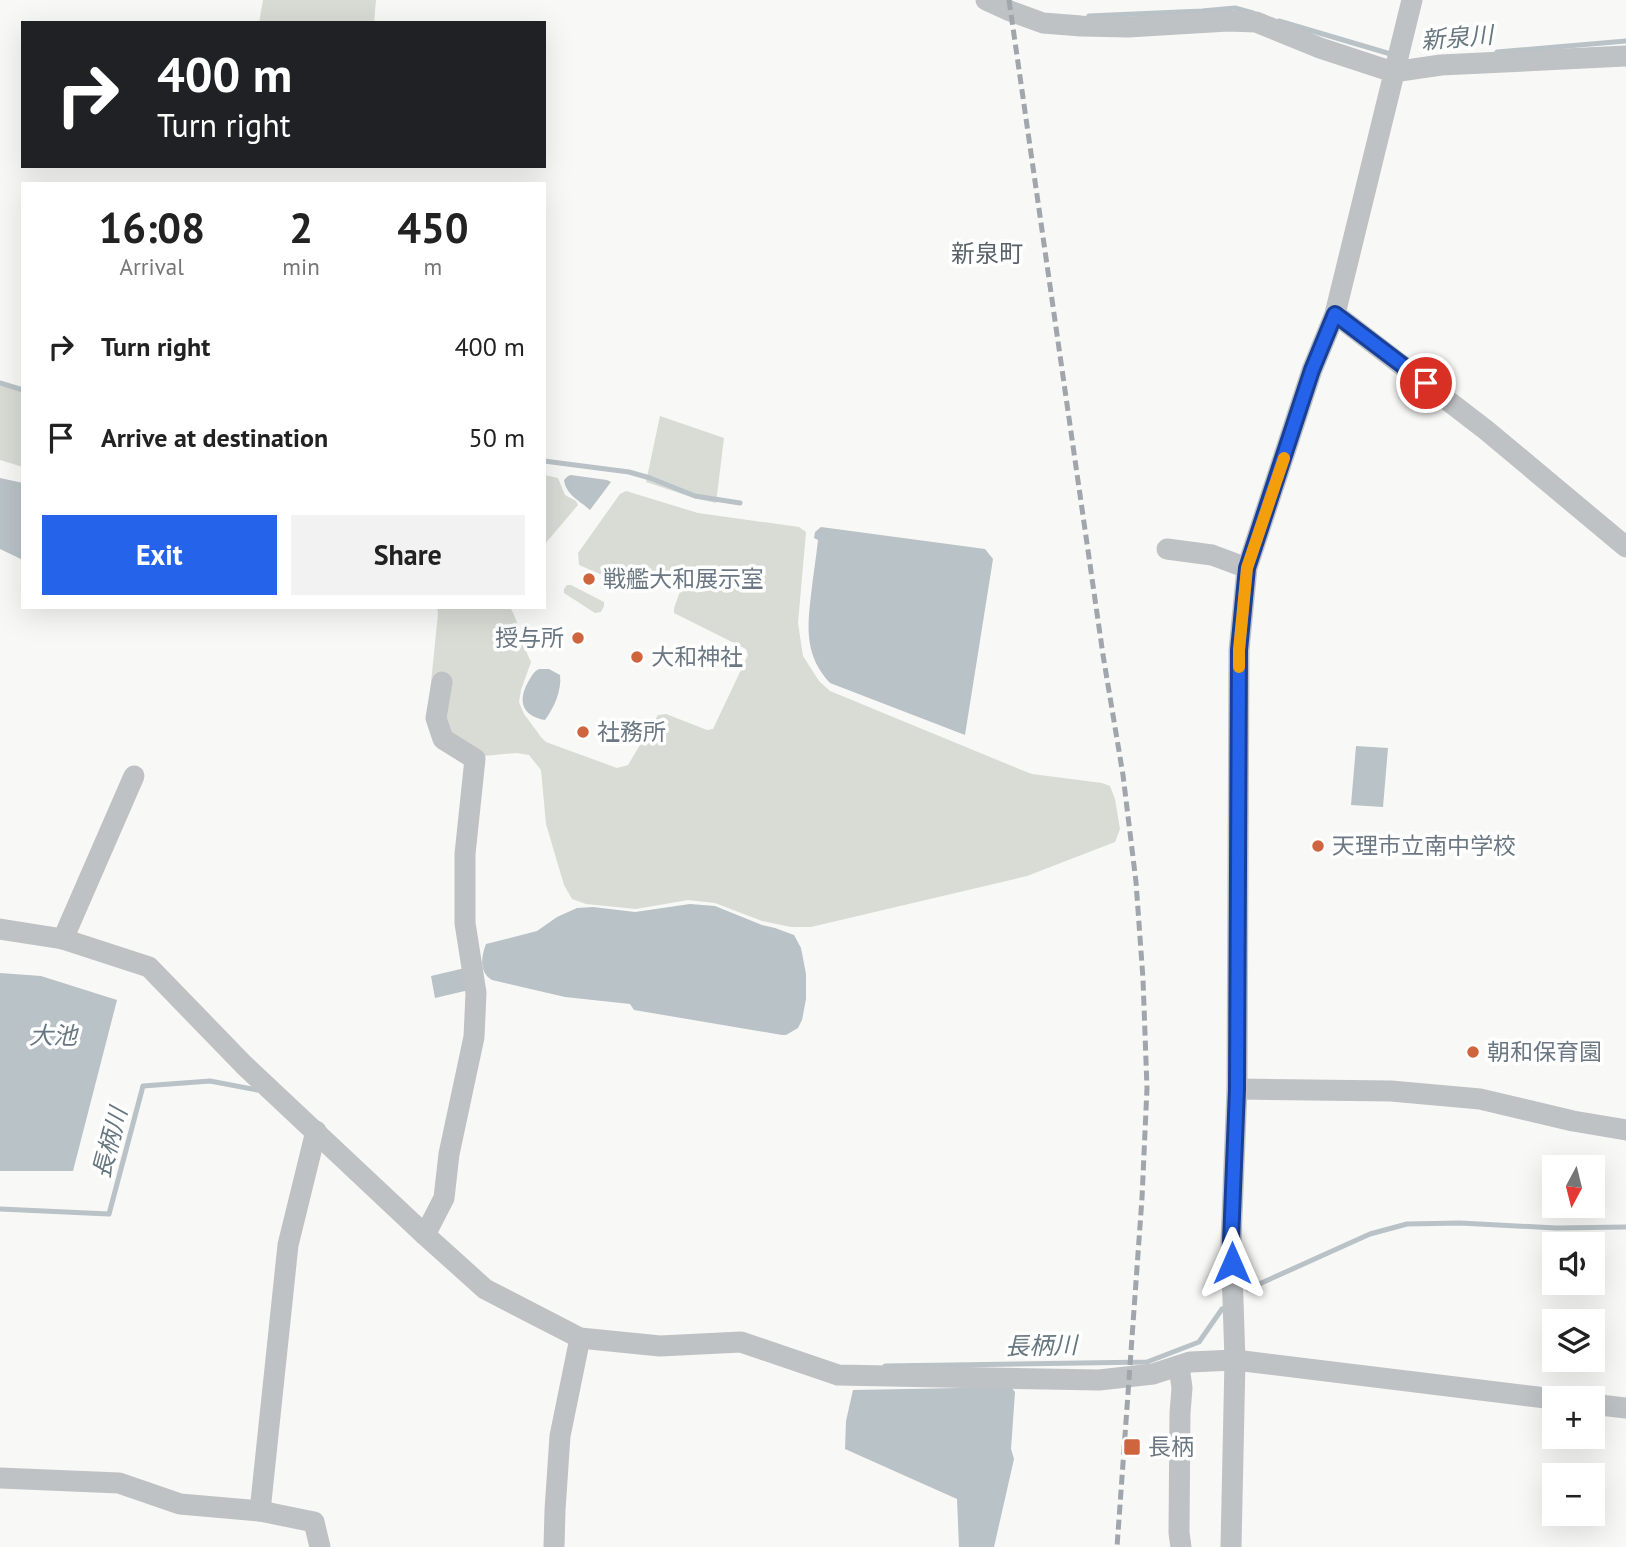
<!DOCTYPE html>
<html lang="en">
<head>
<meta charset="utf-8">
<style>
	body { margin:0; font-family:"PT Sans","Noto Sans JP",sans-serif; background:#f2f2f2; color:#222; height:100vh; display:flex; flex-direction:column; font-size:26px; white-space:nowrap }
	* { box-sizing:border-box; margin:0 }
	p { font-size:23px; color:#767676 }
	.icon { flex:none; width:38px; height:38px; fill:none; stroke:currentColor; stroke-width:2; stroke-linecap:round; stroke-linejoin:round }
	.map { position:relative; flex:1; overflow:hidden }
	.drawer { position:absolute; left:21px; top:182px; width:525px; height:427px; display:flex; flex-direction:column; background:#fff; border-radius:0px; box-shadow:0 7px 28px #0002 }
	.drawer>* { flex:none }
	.banner { position:absolute; left:21px; top:21px; width:525px; height:147px; border-radius:0px; box-shadow:0 7px 28px #0002; background:#202124; color:#fff; overflow:hidden }
	.needle { width:46px; rotate:187deg }
	.tools { position:absolute; left:1542px; top:1155px; display:grid; gap:14px }
	.tools a { display:grid; place-items:center; width:63px; height:63px; border-radius:0px; background:#fff; box-shadow:0 7px 28px #0002; font-size:35px }
	.pin { position:absolute; display:grid; place-items:center; width:60px; height:60px; color:#fff; margin:-30px; border:4px solid #fff; border-radius:50%; box-shadow:0 2px 7px #0007 }
	.me { position:absolute; width:77px; margin:-38px; rotate:0deg; stroke-linejoin:round; filter:drop-shadow(0 0 5px #0008) }
	.turn { display:flex; align-items:center; gap:24px; height:147px; padding:0 21px; font-size:32px }
	.turn .icon { width:91px; height:91px; stroke-width:2.5 }
	.turn b { display:block; font-size:49px; line-height:60px }
	.eta { display:flex; justify-content:space-evenly; align-items:center; height:119px; text-align:center }
	.eta b { font-size:42px; font-weight:600; line-height:49px }
	.primary-button { display:flex; gap:14px; margin-top:auto; padding:14px 21px }
	.primary-button a { flex:1; height:80px; border-radius:0px; background:#2563eb; color:#fff; font-size:28px; font-weight:600; line-height:80px; text-align:center }
	.primary-button a+a { background:#f2f2f2; color:#222 }
	ul { padding:0; list-style:none }
	li { display:flex; align-items:center; gap:21px; height:91px; padding:0 21px }
	li div { flex:1 }
	li b { display:block; font-size:26px }
	li em { font-style:normal }
	.map>svg:first-child { display:block }
	.green { fill:#d8dcd5 }
	.water { fill:#b9c2c6 }
	.lines { fill:none; stroke-linecap:round; stroke-linejoin:round }
	.stream { stroke:#b9c2c6; stroke-width:5 }
	.minor { stroke:#bec2c5; stroke-width:21 }
	.rail { stroke:#a0a6ab; stroke-width:5; stroke-dasharray:10 5; stroke-linecap:butt }
	.route-casing { stroke:#184099; stroke-width:18 }
	.route { stroke:#2563eb; stroke-width:12 }
	.slow { stroke:#f59e0b; stroke-width:12 }
	.poi-dot { fill:#cf653f; stroke:#fff; stroke-width:2.5 }
	.labels { text-anchor:middle; stroke-width:7; stroke-linejoin:round; paint-order:stroke }
	.poi-label { font-size:23px; fill:#6b7883; stroke:#fff; text-anchor:start }
	.water-label { font-size:24px; font-style:italic; fill:#67777f; stroke:#fff }
	.neighbourhood-label { font-size:24px; fill:#586169; stroke:#fff }
</style>
</head>
<body>
<div class="map">
<svg width="1626" height="1547" viewBox="0 0 1626 1547">
	<rect width="100%" height="100%" fill="#f8f8f6"/>
	<g class="green">
		<polygon points="263,0 376,0 374,23 259,23"/>
		<polygon points="0,385 23,392 23,467 0,460"/>
		<polygon points="660,416 724,438 716,503 694,498 646,482"/>
		<polygon points="544,475 558,478 565,495 576,501 578,505 544,545"/>
		<path d="M626 491 698 513 799 527 806 532 798 623 803 656 819 681 830 691 1024 771 1032 774 1102 783 1110 786 1115 799 1120 829 1115 842 1027 876 811 927H791L762 921 715 903 688 900 636 909 586 904 572 899 564 885 546 824 541 770 529 755 516 753 461 758 429 703 438 613 437 607H510C520 624 522 645 531 662L521 690 519 702 524 714 541 737 546 742 617 768 628 765 658 715 666 714 707 730 713 729 748 655 746 649 674 613V608L682 586C677 580 665 575 657 574L628 584H623L579 565 578 553 620 494Z"/>
		<polygon points="567,585 571,585 604,602 604,606 601,612 595,613 564,593 564,589"/>
	</g>
	<g class="water">
		<path d="M571 475 607 480 611 482 590 510C579 500 566 495 564 480L568 476Z"/>
		<polygon points="0,478 23,483 23,560 0,549"/>
		<path d="M821 527 985 549 993 559 965 735 830 683C805 656 807 629 811 595 813 577 816 558 818 540L814 538 815 532Z"/>
		<path d="M539 669H549L560 675C562 690 554 708 545 720 523 716 517 702 528 682 532 676 533 672 539 669Z"/>
		<polygon points="1356,746 1388,748 1383,807 1351,805"/>
		<path d="M690 904 715 906 762 925 775 928 794 935 801 948 806 974V999L802 1020 798 1028 786 1035H782L634 1010 630 1004 565 997 492 980C479 972 481 957 486 944L537 931 557 917 577 908 593 907 635 912Z"/>
		<polygon points="465,968 469,990 435,998 431,976"/>
		<polygon points="0,973 41,976 117,1000 73,1171 0,1171"/>
		<polygon points="1011,1387 1015,1392 1011,1449 1014,1459 994,1547 959,1547 957,1499 845,1449 846,1421 853,1390"/>
	</g>
	<g class="lines">
		<g class="stream">
			<polyline points="1089,16 1202,11 1235,8 1253,13"/>
			<polyline points="1279,21 1394,55"/>
			<polyline points="1497,52 1626,41"/>
			<polyline points="0,383 23,390"/>
			<polyline points="544,461 629,472 650,478 695,496 740,503"/>
			<polyline points="0,1209 109,1214 143,1086 210,1081 257,1090"/>
			<polyline points="1248,1289 1370,1234 1407,1224 1460,1223 1556,1228 1626,1227"/>
			<polyline points="885,1366 1147,1362 1199,1342 1222,1309"/>
		</g>
		<g class="minor">
			<polyline points="986,0 1010,11 1043,23 1081,26 1128,27 1228,21 1256,22 1320,48 1393,72 1441,65 1626,56"/>
			<polyline points="1335,314 1486,430 1626,547"/>
			<polyline points="1167,549 1212,555 1247,568"/>
			<polyline points="0,929 63,939 149,967 244,1065 425,1235 485,1289 580,1338 660,1346 741,1342 838,1375 1099,1380 1153,1374 1190,1362 1235,1360 1554,1399"/>
			<polyline points="63,939 134,776"/>
			<polyline points="1237,1089 1391,1091 1480,1099 1573,1121 1626,1130"/>
			<polyline points="425,1235 444,1198 449,1154 474,1037 476,993 465,923 465,854 475,759 443,739 436,718 442,682"/>
			<polyline points="1179,1366 1182,1388 1180,1413 1179,1533 1181,1547"/>
			<polyline points="1592,1404 1626,1408"/>
			<polyline points="0,1478 119,1483 180,1504 260,1511 314,1522 320,1547"/>
			<polyline points="260,1511 288,1245 316,1131"/>
			<polyline points="554,1547 555,1510 560,1436 580,1338"/>
			<polyline points="1231,1547 1235,1360 1231,1241 1237,1089 1239,650 1247,568 1312,370 1335,314 1412,0"/>
		</g>
		<polyline class="rail" points="1009,0 1103,655 1123,775 1136,882 1143,979 1147,1088 1142,1198 1117,1547"/>
	</g>
	<g class="lines">
		<g class="route-casing">
			<polyline id="route" points="1232,1263 1231,1241 1237,1089 1239,650 1247,568 1312,370 1335,314 1426,383"/>
		</g>
		<use href="#route" class="route"/>
		<polyline class="slow" points="1239,667 1239,650 1247,568 1284,458"/>
	</g>
	<g class="poi-dot">
		<circle cx="589" cy="579" r="7"/>
		<circle cx="578" cy="638" r="7"/>
		<circle cx="637" cy="657" r="7"/>
		<circle cx="583" cy="732" r="7"/>
		<circle cx="1318" cy="846" r="7"/>
		<circle cx="1473" cy="1052" r="7"/>
		<rect x="1123" y="1438" width="18" height="18" rx="3.5"/>
	</g>
	<g class="labels">
		<g class="poi-label">
			<text x="603" y="587">戦艦大和展示室</text>
			<text x="564" y="646" text-anchor="end">授与所</text>
			<text x="651" y="665">大和神社</text>
			<text x="597" y="740">社務所</text>
			<text x="1332" y="854">天理市立南中学校</text>
			<text x="1487" y="1060">朝和保育園</text>
			<text x="1148" y="1455">長柄</text>
		</g>
		<g class="water-label">
			<text transform="translate(1457 38) rotate(-5)" y="8">新泉川</text>
			<text x="53" y="1044">大池</text>
			<text transform="translate(110 1143) rotate(-75)" y="8">長柄川</text>
			<text transform="translate(1041 1346) rotate(-1)" y="8">長柄川</text>
		</g>
		<g class="neighbourhood-label">
			<text x="987" y="262">新泉町</text>
		</g>
	</g>
</svg>
<div class="tools">
<a><svg class="needle" viewBox="-14 -14 28 28"><path d="M0-13l5 13h-10z" fill="#e53935"/><path d="M0 13l5-13h-10z" fill="#767676"/></svg></a>
<a><svg class="icon" aria-label="sound" viewBox="0 0 24 24"><path d="M4 9h4l5-4v14l-5-4H4zM17 9q2 3 0 6"/></svg></a>
<a><svg class="icon" aria-label="layers" viewBox="0 0 24 24"><path d="M12 4l9 5-9 5-9-5zM3 14l9 5 9-5"/></svg></a>
<a>+</a>
<a>−</a>
</div>
<div class="pin" style="left:1426px;top:383px;background:#d93025"><svg class="icon" aria-label="arrive" viewBox="0 0 24 24"><path d="M6 21V4h12l-3 4 3 4H6"/></svg></div>
<svg class="me" style="left:1232px;top:1263px" viewBox="-20 -20 40 40"><path d="M0-17L14 15 0 8-14 15z" fill="#2563eb" stroke="#fff" stroke-width="4"/></svg>
<div class="banner">
<div class="turn"><svg class="icon" aria-label="right" viewBox="0 0 24 24"><path d="M7 20v-9h11M14 6l5 5-5 5"/></svg><div><b>400 m</b>Turn right</div></div>
</div>
<section class="drawer">
<div class="eta">
<div><b>16:08</b><p>Arrival</p></div>
<div><b>2</b><p>min</p></div>
<div><b>450</b><p>m</p></div>
</div>
<ul>
<li><svg class="icon" aria-label="right" viewBox="0 0 24 24"><path d="M7 20v-9h11M14 6l5 5-5 5"/></svg><div><b>Turn right</b></div><em>400 m</em></li>
<li><svg class="icon" aria-label="arrive" viewBox="0 0 24 24"><path d="M6 21V4h12l-3 4 3 4H6"/></svg><div><b>Arrive at destination</b></div><em>50 m</em></li>
</ul>
<div class="primary-button"><a>Exit</a><a>Share</a></div>
</section>
</div>
</body>
</html>
